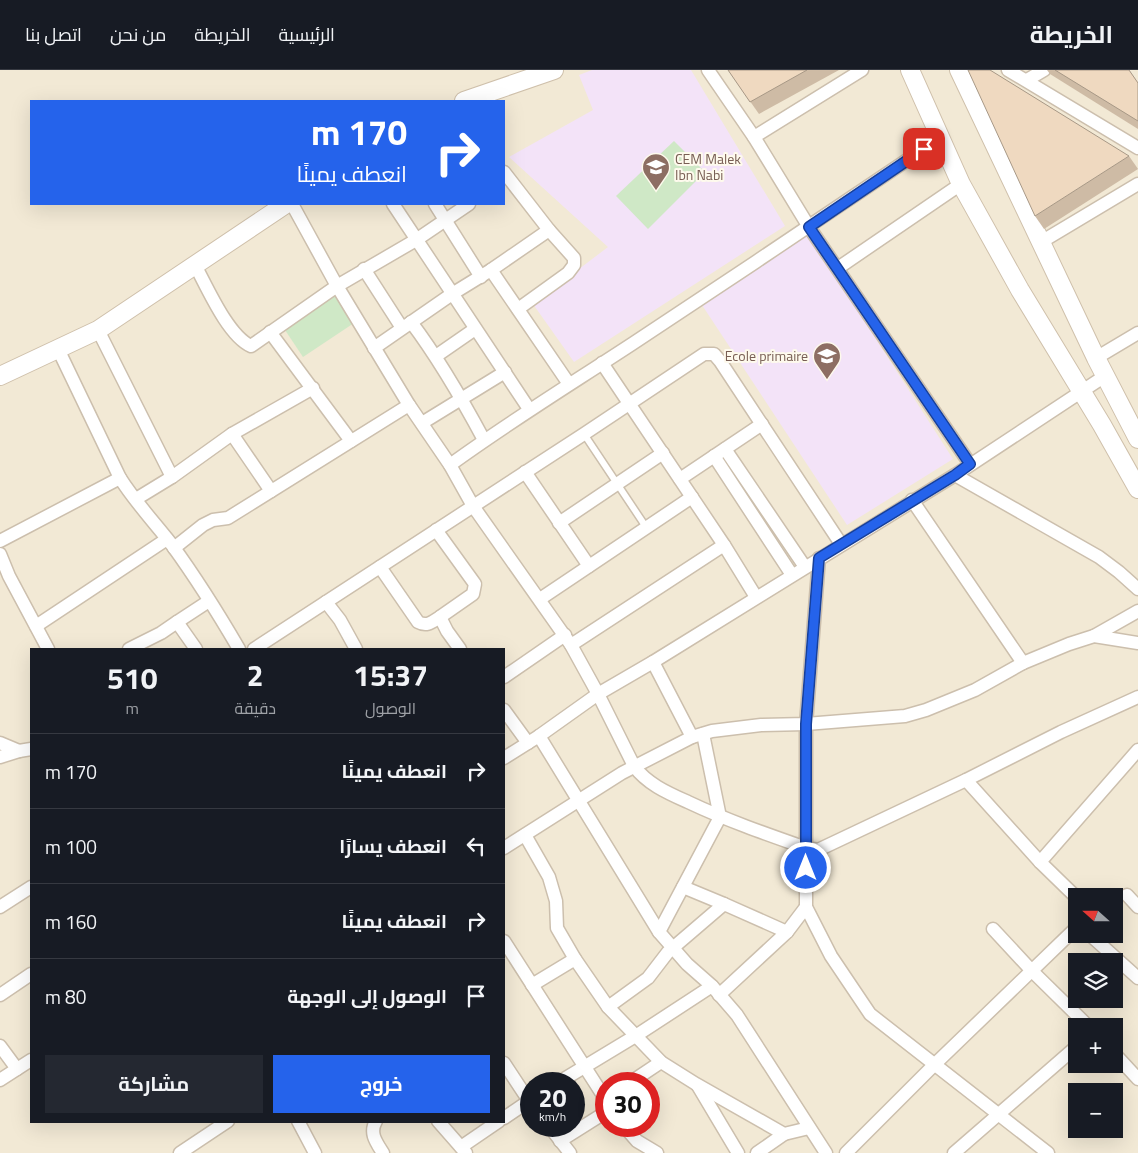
<!DOCTYPE html>
<html lang="ar">
<head>
<meta charset="utf-8">
<style>
	body { margin:0; font-family:"Titillium Web",Cairo,sans-serif; background:#242831; color:#f1f3f6; direction:rtl; height:100vh; display:flex; flex-direction:column; font-size:19px; white-space:nowrap }
	* { box-sizing:border-box; margin:0 }
	p { font-size:16px; color:#9ea1a6 }
	.icon { flex:none; width:28px; height:28px; fill:none; stroke:currentColor; stroke-width:2; stroke-linecap:round; stroke-linejoin:round }
	.map { position:relative; flex:1; overflow:hidden; direction:ltr }
	.panel { position:absolute; left:30px; top:578px; width:475px; height:475px; display:flex; flex-direction:column; background:#171b24; border-radius:0px; box-shadow:0 5px 20px #0002; direction:rtl }
	.panel>* { flex:none }
	.hud { position:absolute; left:30px; top:30px; width:475px; height:105px; border-radius:0px; box-shadow:0 5px 20px #0002; direction:rtl; background:#2563eb; color:#fff; overflow:hidden }
	.needle { width:32px; rotate:291deg }
	.controls { position:absolute; left:1068px; top:818px; display:grid; gap:10px }
	.controls a { display:grid; place-items:center; width:55px; height:55px; border-radius:0px; background:#171b24; box-shadow:0 5px 20px #0002; font-size:25px }
	.speed { position:absolute; left:520px; top:1002px; display:flex; gap:10px; font-size:25px; font-weight:700; text-align:center }
	.speed>* { display:grid; place-content:center; width:65px; height:65px; border-radius:50%; background:#171b24; box-shadow:0 5px 20px #0002; line-height:1 }
	.speed small { font-size:12px; font-weight:400 }
	.speed .limit { border:8px solid #d22; background:#fff; color:#111 }
	.pin { position:absolute; display:grid; place-items:center; width:42px; height:42px; color:#fff; margin:-21px; border-radius:10px; box-shadow:0 2px 8px #0006 }
	.me { position:absolute; width:55px; margin:-28px; rotate:0deg; stroke-linejoin:round; filter:drop-shadow(0 0 4px #0008) }
	.turn { display:flex; align-items:center; gap:18px; height:105px; padding:0 15px; font-size:22px }
	.turn .icon { width:65px; height:65px; stroke-width:2.5 }
	.turn b { display:block; font-size:35px; line-height:42px }
	.eta { display:flex; justify-content:space-evenly; align-items:center; height:85px; text-align:center }
	.eta b { font-size:30px; font-weight:700; line-height:35px }
	.primary-button { display:flex; gap:10px; margin-top:auto; padding:10px 15px }
	.primary-button a { flex:1; height:58px; border-radius:0px; background:#2563eb; color:#fff; font-size:20px; font-weight:700; line-height:58px; text-align:center }
	.primary-button a+a { background:#242831; color:#f1f3f6 }
	ul { padding:0; list-style:none }
	li { display:flex; align-items:center; gap:15px; height:75px; padding:0 15px; border-top:1px solid #363941 }
	li div { flex:1 }
	li b { display:block; font-size:19px }
	li em { font-style:normal }
	header { display:flex; align-items:center; gap:30px; box-sizing:border-box; height:70px; padding:0 25px; background:#171b24; border-bottom:1px solid #363941 }
	header strong { font-size:24px }
	nav { display:flex; gap:28px; margin-inline-start:auto; font-size:18px }
	.map>svg:first-child { display:block }
	.residential { fill:#f2e9d5; fill-rule:evenodd }
	.education { fill:#f3e3f8 }
	.green { fill:#cfe8c6 }
	.lines { fill:none; stroke-linecap:round; stroke-linejoin:round }
	.lane-casing { stroke:#ccbfad; stroke-width:9 }
	.street-casing { stroke:#ccbfad; stroke-width:15 }
	.secondary-casing { stroke:#cfc0ab; stroke-width:20 }
	.lane { stroke:#fff; stroke-width:6 }
	.street { stroke:#fff; stroke-width:12 }
	.secondary { stroke:#fff; stroke-width:18 }
	.wall { fill:#cebba5 }
	.building { fill:#efd9c0; stroke:#a79886 }
	.route-casing { stroke:#184099; stroke-width:12 }
	.route { stroke:#2563eb; stroke-width:9 }
	.labels { text-anchor:middle; stroke-width:4; stroke-linejoin:round; paint-order:stroke }
	.education-label { font-size:14px; fill:#785e54; stroke:#fefaed; text-anchor:start }
</style>
</head>
<body>
<header>
<strong>الخريطة</strong>
<nav><a>الرئيسية</a><a>الخريطة</a><a>من نحن</a><a>اتصل بنا</a></nav>
</header>
<div class="map">
<svg width="1138" height="1083" viewBox="0 0 1138 1083">
	<rect width="100%" height="100%" fill="#fbf6e7"/>
	<path class="residential" d="M0 0H1138V1083H0ZM31 31H504V134H31ZM31 579H504V1051H31ZM1076 826H1114V864H1076ZM1076 891H1114V929H1076ZM1076 956H1114V994H1076ZM531 1014H574V1056H531ZM606 1014H649V1056H606ZM1076 1021H1114V1059H1076Z"/>
	<g class="education">
		<polygon points="592,0 691,0 785,156 574,292 533,234 608,177 509,87 593,40 579,5"/>
		<polygon points="807,162 953,389 847,455 700,232"/>
	</g>
	<g class="green">
		<polygon points="674,71 705,102 648,159 616,126"/>
		<polygon points="334,224 354,253 303,287 283,257"/>
	</g>
	<g class="lines">
		<g class="lane-casing">
			<polyline id="lane" points="584,364 646,457"/>
		</g>
		<g class="street-casing">
			<g id="street">
				<polyline points="708,0 754,67 809,157 970,394"/>
				<polyline points="1008,0 1138,78"/>
				<polyline points="1027,10 1044,0"/>
				<polyline points="754,67 862,0"/>
				<path d="M292 134 337 216 409 335 450 395 473 436 571 575 598 624 634 696C647 714 668 723 688 732 726 750 766 764 806 778L818 780 966 710 1061 662 1138 627"/>
				<polyline points="393,134 529,339"/>
				<polyline points="435,134 481,207"/>
				<polyline points="1041,172 1138,114"/>
				<path d="M195 195C207 217 228 266 251 276L337 216 416 170 469 134"/>
				<polyline points="838,198 961,114"/>
				<polyline points="364,199 402,258"/>
				<polyline points="491,200 569,314"/>
				<polyline points="518,239 568,203 574,195 574,188 549,160"/>
				<path d="M411 252C439 289 462 329 484 370"/>
				<polyline points="98,260 172,407"/>
				<polyline points="270,262 351,371"/>
				<polyline points="374,278 452,224 491,200 549,160 504,102"/>
				<path d="M58 279 120 408C135 432 155 453 172 475 196 508 218 543 239 579"/>
				<polyline points="436,286 475,259"/>
				<polyline points="1096,288 1138,263"/>
				<polyline points="602,293 724,475 756,527"/>
				<polyline points="422,353 505,302"/>
				<polyline points="232,364 271,421"/>
				<polyline points="725,379 805,497"/>
				<polyline points="714,386 792,505"/>
				<path d="M450 395C509 352 571 314 632 274 735 206 838 137 940 68"/>
				<polyline points="525,402 589,496"/>
				<polyline points="955,405 1099,487 1119,502 1138,519"/>
				<polyline points="680,409 762,354"/>
				<polyline points="136,429 172,407 232,364 313,318"/>
				<polyline points="912,430 1023,593"/>
				<polyline points="559,453 663,383"/>
				<polyline points="436,460 475,514 473,524 440,547 447,561 460,579"/>
				<polyline points="0,471 120,408"/>
				<polyline points="174,478 203,455 213,450 228,448 409,335"/>
				<polyline points="0,484 9,506 48,579"/>
				<polyline points="819,488 806,654 806,837 831,886 870,944 1048,1083"/>
				<path d="M380 497 418 552C427 557 432 552 440 547"/>
				<polyline points="540,529 692,427"/>
				<polyline points="326,532 340,550 356,579"/>
				<polyline points="177,552 209,531"/>
				<polyline points="36,556 167,469"/>
				<polyline points="1094,566 1138,541"/>
				<polyline points="571,575 724,475"/>
				<polyline points="129,579 161,563 177,552 196,579"/>
				<polyline points="254,579 584,364 704,284 714,284 720,291 841,474"/>
				<polyline points="653,592 692,667"/>
				<polyline points="504,607 565,565"/>
				<polyline points="504,640 528,673"/>
				<polyline points="539,666 659,862 687,894 712,916 737,945 826,1083"/>
				<polyline points="0,673 19,681"/>
				<polyline points="0,687 19,681 31,679"/>
				<polyline points="504,688 539,666 598,624 653,592 955,405 1105,306"/>
				<polyline points="966,710 1040,792 1076,827"/>
				<polyline points="525,765 549,807 556,831 557,858 575,889"/>
				<polyline points="504,778 622,703 692,667 712,661 761,655 806,654 905,646 926,640 975,620 1023,593 1069,574 1094,566 1138,573"/>
				<polyline points="1040,792 1138,680"/>
				<polyline points="683,817 724,834"/>
				<polyline points="1127,825 1138,837"/>
				<polyline points="0,837 31,817"/>
				<polyline points="993,859 1032,901 1088,956"/>
				<polyline points="659,862 720,747 703,664"/>
				<polyline points="1089,864 1138,908"/>
				<polyline points="504,871 606,1030"/>
				<polyline points="532,915 575,889 608,937 661,992 696,1014 784,1064 809,1058"/>
				<polyline points="0,925 31,904"/>
				<polyline points="719,925 787,862 806,837"/>
				<polyline points="608,937 648,908 668,882 724,834 787,862"/>
				<polyline points="0,976 17,999"/>
				<polyline points="1114,983 1138,1009"/>
				<polyline points="504,993 529,1031 504,1048"/>
				<polyline points="0,1010 31,990"/>
				<polyline points="556,1014 637,965 712,916"/>
				<polyline points="628,1014 661,992"/>
				<polyline points="698,1016 738,1083"/>
				<polyline points="298,1051 315,1083"/>
				<path d="M376 1051C369 1063 376 1072 383 1083"/>
				<polyline points="438,1051 466,1083"/>
				<polyline points="549,1056 570,1083"/>
				<polyline points="624,1056 637,1071 657,1083"/>
				<polyline points="560,1071 606,1042"/>
				<polyline points="461,1077 499,1051"/>
				<polyline points="180,1083 228,1051"/>
				<polyline points="757,1083 784,1064"/>
				<polyline points="846,1083 934,995 1076,858"/>
				<polyline points="954,1083 1076,977"/>
			</g>
		</g>
		<g class="secondary-casing">
			<g id="secondary">
				<polyline points="910,0 961,114 1020,220 1102,355 1138,419"/>
				<polyline points="959,0 1096,288 1138,369"/>
				<polyline points="464,31 554,0"/>
				<polyline points="0,306 98,260 286,134"/>
			</g>
		</g>
		<use href="#lane" class="lane"/>
		<use href="#street" class="street"/>
		<use href="#secondary" class="secondary"/>
	</g>
	<g class="wall">
		<polygon points="728,0 839,0 759,44"/>
		<polygon points="1047,0 1129,0 1138,13 1138,59 1050,4"/>
		<polygon points="1129,86 1138,99 1044,159 1035,146"/>
	</g>
	<g class="building">
		<polygon points="728,0 807,0 750,32"/>
		<polygon points="968,0 990,0 1129,86 1035,146"/>
		<polygon points="1055,0 1129,0 1138,13 1138,51"/>
	</g>
	<g class="lines">
		<g class="route-casing">
			<polyline id="route" points="806,798 806,654 819,488 955,405 970,394 809,157 924,79"/>
		</g>
		<use href="#route" class="route"/>
	</g>
	<defs>
		<g id="school-pin" transform="scale(1.4375)"><path d="M0 17L-7.5 6A9.5 9.5 0 1 1 7.5 6Z" fill="#8d6e63" stroke="#fefaed"/><path d="M0-5L7-2L0 1L-7-2ZM-4 1L0 2.5L4 1V4Q0 6-4 4Z" fill="#fff"/></g>
	</defs>
	<g fill-rule="evenodd">
		<use href="#school-pin" x="656" y="97"/>
		<use href="#school-pin" x="827" y="286"/>
	</g>
	<g class="labels">
		<g class="education-label">
			<text x="675" y="94">CEM Malek<tspan x="675" dy="16">Ibn Nabi</tspan></text>
			<text x="808" y="291" text-anchor="end">Ecole primaire</text>
		</g>
	</g>
</svg>
<div class="controls">
<a><svg class="needle" viewBox="-14 -14 28 28"><path d="M0-13l5 13h-10z" fill="#e53935"/><path d="M0 13l5-13h-10z" fill="#9ea1a6"/></svg></a>
<a><svg class="icon" aria-label="layers" viewBox="0 0 24 24"><path d="M12 4l9 5-9 5-9-5zM3 14l9 5 9-5"/></svg></a>
<a>+</a>
<a>−</a>
</div>
<div class="speed"><div>20<small>km/h</small></div><div class="limit">30</div></div>
<div class="pin" style="left:924px;top:79px;background:#d93025"><svg class="icon" aria-label="arrive" viewBox="0 0 24 24"><path d="M6 21V4h12l-3 4 3 4H6"/></svg></div>
<svg class="me" style="left:806px;top:798px" viewBox="-20 -20 40 40"><circle r="17" fill="#2563eb" stroke="#fff" stroke-width="3"/><path d="M0-11L8 9 0 5-8 9z" fill="#fff"/></svg>
<div class="hud">
<div class="turn"><svg class="icon" aria-label="right" viewBox="0 0 24 24"><path d="M7 20v-9h11M14 6l5 5-5 5"/></svg><div><b>170 m</b>انعطف يمينًا</div></div>
</div>
<section class="panel">
<div class="eta">
<div><b>15:37</b><p>الوصول</p></div>
<div><b>2</b><p>دقيقة</p></div>
<div><b>510</b><p>m</p></div>
</div>
<ul>
<li><svg class="icon" aria-label="right" viewBox="0 0 24 24"><path d="M7 20v-9h11M14 6l5 5-5 5"/></svg><div><b>انعطف يمينًا</b></div><em>170 m</em></li>
<li><svg class="icon" aria-label="left" viewBox="0 0 24 24"><path d="M17 20v-9H6M10 6l-5 5 5 5"/></svg><div><b>انعطف يسارًا</b></div><em>100 m</em></li>
<li><svg class="icon" aria-label="right" viewBox="0 0 24 24"><path d="M7 20v-9h11M14 6l5 5-5 5"/></svg><div><b>انعطف يمينًا</b></div><em>160 m</em></li>
<li><svg class="icon" aria-label="arrive" viewBox="0 0 24 24"><path d="M6 21V4h12l-3 4 3 4H6"/></svg><div><b>الوصول إلى الوجهة</b></div><em>80 m</em></li>
</ul>
<div class="primary-button"><a>خروج</a><a>مشاركة</a></div>
</section>
</div>
</body>
</html>
